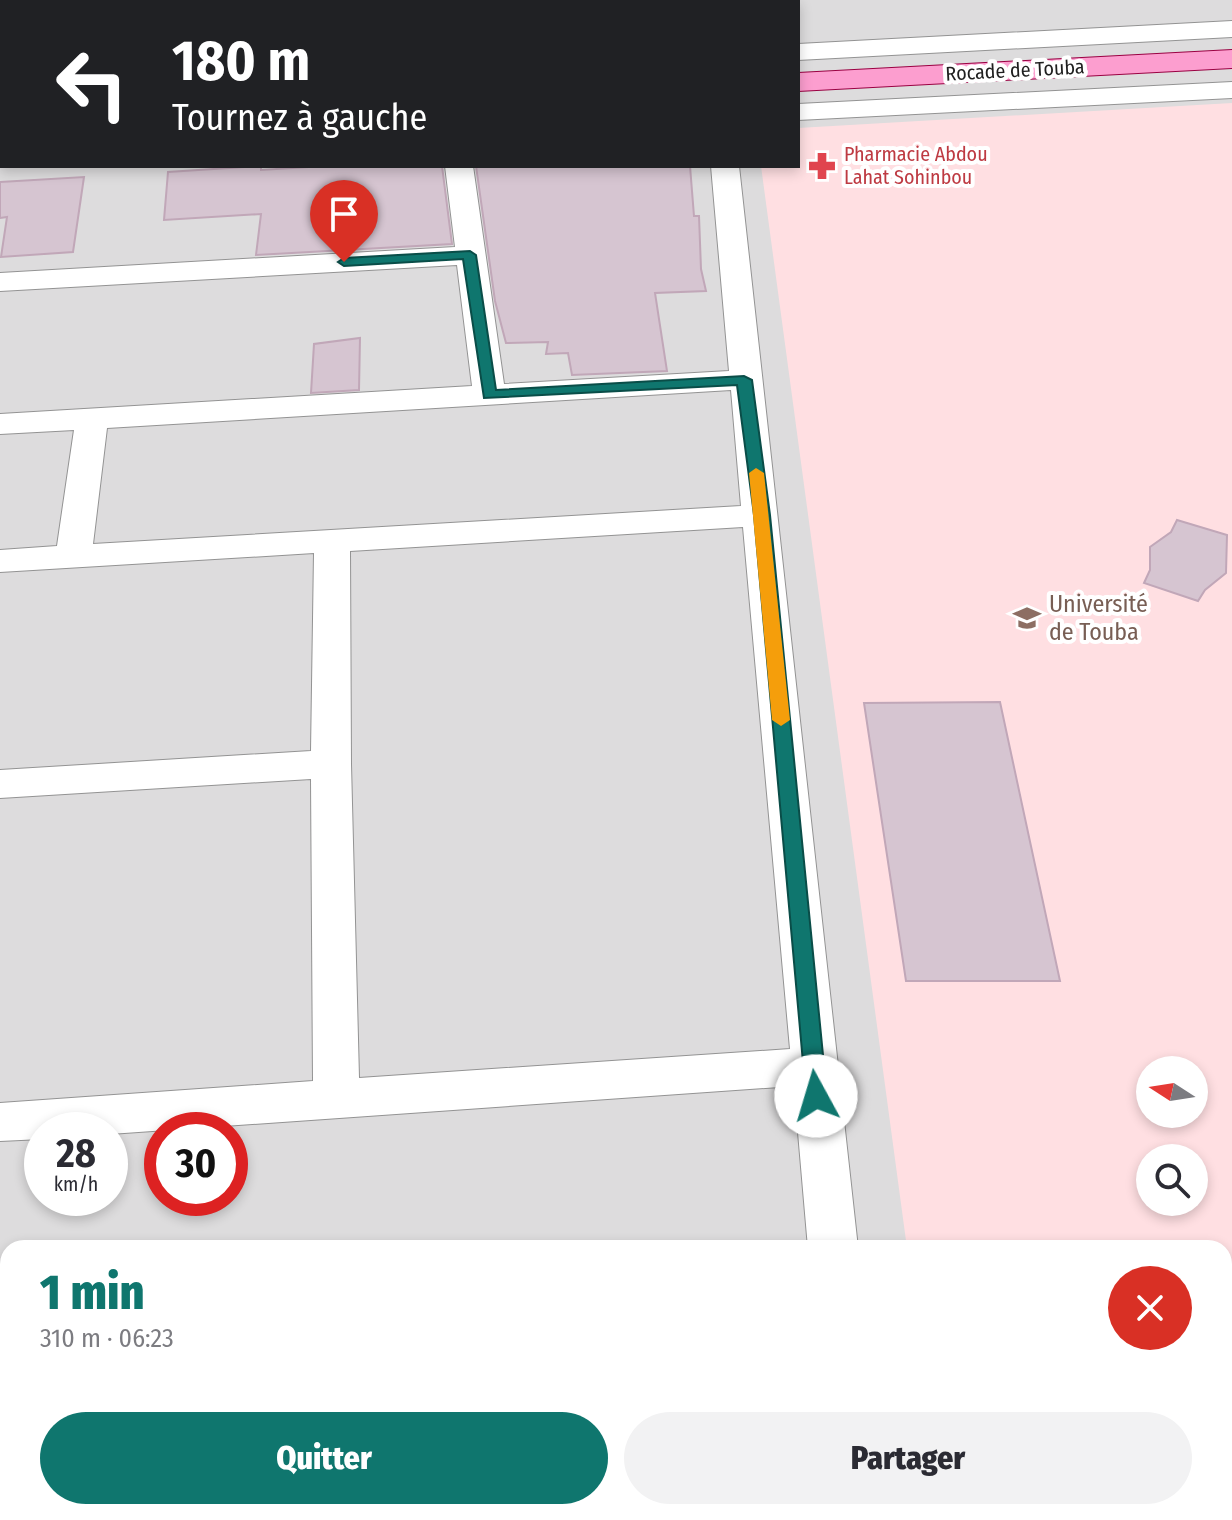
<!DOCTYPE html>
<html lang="fr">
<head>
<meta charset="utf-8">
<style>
	body { margin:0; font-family:"Fira Sans Condensed",sans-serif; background:#f2f2f3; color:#2b2b33; height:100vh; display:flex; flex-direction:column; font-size:30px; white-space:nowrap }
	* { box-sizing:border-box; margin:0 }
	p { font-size:26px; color:#7c7c81 }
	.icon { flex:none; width:44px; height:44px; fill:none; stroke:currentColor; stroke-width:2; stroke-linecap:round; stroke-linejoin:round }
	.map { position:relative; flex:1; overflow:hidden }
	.drawer { position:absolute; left:0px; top:1240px; width:1232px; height:280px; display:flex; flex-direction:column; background:#fff; border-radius:24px 24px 0 0; box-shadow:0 4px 12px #0003 }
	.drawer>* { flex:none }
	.top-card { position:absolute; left:0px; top:0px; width:800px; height:168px; box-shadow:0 4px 12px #0003; background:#202124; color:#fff; overflow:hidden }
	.needle { width:52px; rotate:282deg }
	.fabs { position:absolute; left:1136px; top:1056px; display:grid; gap:16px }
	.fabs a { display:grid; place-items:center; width:72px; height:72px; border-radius:50%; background:#fff; box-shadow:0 4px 12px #0003; font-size:40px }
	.speed { position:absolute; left:24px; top:1112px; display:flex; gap:16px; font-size:40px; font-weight:700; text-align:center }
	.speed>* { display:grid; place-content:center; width:104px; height:104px; border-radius:50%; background:#fff; box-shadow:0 4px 12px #0003; line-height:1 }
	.speed small { font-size:20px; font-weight:400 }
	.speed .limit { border:12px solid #d22; background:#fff; color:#111 }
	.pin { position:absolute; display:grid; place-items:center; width:68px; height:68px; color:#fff; margin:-82px -34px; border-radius:50% 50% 50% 0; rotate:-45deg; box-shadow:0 0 8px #0007 }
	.pin .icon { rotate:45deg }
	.me { position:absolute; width:88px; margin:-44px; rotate:354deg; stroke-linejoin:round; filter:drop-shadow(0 0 6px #0008) }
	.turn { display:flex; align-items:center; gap:28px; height:168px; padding:0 40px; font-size:36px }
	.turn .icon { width:104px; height:104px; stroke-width:2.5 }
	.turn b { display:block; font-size:56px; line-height:68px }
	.round { display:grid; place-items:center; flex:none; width:84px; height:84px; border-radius:42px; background:#f2f2f3 }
	.head { display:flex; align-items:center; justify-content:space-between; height:136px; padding:0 40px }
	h1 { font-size:48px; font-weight:800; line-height:60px; color:#0f766e }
	.primary-button { display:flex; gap:16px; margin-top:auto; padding:16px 40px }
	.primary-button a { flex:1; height:92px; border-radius:48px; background:#0f766e; color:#fff; font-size:32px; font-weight:800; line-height:92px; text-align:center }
	.primary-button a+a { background:#f2f2f3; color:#2b2b33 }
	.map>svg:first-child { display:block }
	.residential { fill:#dddcdd; fill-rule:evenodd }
	.education { fill:#ffdfe2; fill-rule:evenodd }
	.building { fill:#d6c5d1; stroke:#c1a7b8; stroke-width:2 }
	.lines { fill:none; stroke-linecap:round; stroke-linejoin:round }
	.minor-casing { stroke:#939393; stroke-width:2 }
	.primary-casing { stroke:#9a0042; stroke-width:2 }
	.minor { fill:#fff; fill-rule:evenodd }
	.primary { fill:#fc9ecf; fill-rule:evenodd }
	.route { fill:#0f766e; stroke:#0a4d48; stroke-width:2 }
	.slow { fill:#f59e0b }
	.labels { text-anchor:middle; stroke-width:8; stroke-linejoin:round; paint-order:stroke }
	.far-street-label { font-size:20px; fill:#1f1f1f; stroke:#fff }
	.far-health-label { font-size:20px; fill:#be3a42; stroke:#fff; text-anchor:start }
	.education-label { font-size:24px; fill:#785e54; stroke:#fff; text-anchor:start }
</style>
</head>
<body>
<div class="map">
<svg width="1232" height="1520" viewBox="0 0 1232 1520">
	<rect width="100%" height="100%" fill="#f0e5ea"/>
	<path class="residential" d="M0 0H1232V1520H0ZM2 2H798V166H2ZM1150 1070H1194V1114H1150ZM42 1130H110V1198H42ZM162 1130H230V1198H162ZM1150 1158H1194V1202H1150ZM8 1248H1224V1512H8Z"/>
	<path class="education" d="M1232 103V1520H944L943 1512H1224V1248H907L761 166H798V128ZM1150 1070H1194V1114H1150ZM1150 1158H1194V1202H1150Z"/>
	<g class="building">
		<polygon points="261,166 261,170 325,166 442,166 452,244 256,255 261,214 164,220 168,172"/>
		<polygon points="476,166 690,166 694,216 699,216 701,269 706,291 655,293 667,371 572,375 568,353 546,354 548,342 506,343 495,301"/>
		<polygon points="84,177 73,252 1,257 7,217 0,218 0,182"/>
		<polygon points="360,338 359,390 311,393 314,344"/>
		<polygon points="1177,520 1227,535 1226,573 1205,590 1198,601 1144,583 1150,570 1150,547 1171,532"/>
		<polygon points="1000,702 1060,981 906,981 864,703"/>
	</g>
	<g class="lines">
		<g class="minor-casing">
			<g id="minor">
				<rect x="117" y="0" width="24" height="2"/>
				<rect x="346" y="0" width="24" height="2"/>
				<rect x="710" y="0" width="24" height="2"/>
				<polygon points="1232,21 1232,37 798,60 798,44"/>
				<polygon points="1232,82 1232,98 798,120 798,104"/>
				<rect x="0" y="85" width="2" height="16"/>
				<rect x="0" y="145" width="2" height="16"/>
				<path d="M445 166H473L504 384 729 371 711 166H739L858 1248H808L794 1086 110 1134V1130H42V1139L0 1141V1103L313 1081 311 779 0 798V770L311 751 314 553 0 572V550L57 546 74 430 0 434V414L472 386 457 265 0 291V273L455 247ZM731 390 741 506 93 544 107 428ZM743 527 790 1049 359 1078 351 764 350 551Z"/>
				<polygon points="8,1442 8,1494 0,1495 0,1443"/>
				<polygon points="842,1512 898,1512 899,1520 843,1520"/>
			</g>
		</g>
		<g class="primary-casing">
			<g id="primary">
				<polygon points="1232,50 1232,68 798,91 798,73"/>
				<rect x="0" y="114" width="2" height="18"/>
			</g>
		</g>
		<use href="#minor" class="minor"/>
		<use href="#primary" class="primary"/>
	</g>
	<polygon class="route" points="470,251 476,255 496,390 744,376 752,380 770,515 827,1096 824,1102 816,1105 809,1102 806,1096 754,515 737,385 484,398 463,259 344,266 338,262 344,258"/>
	<polygon class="slow" points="756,468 764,473 790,720 781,726 772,720 749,473"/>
	<defs>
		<g id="pharmacy-bare" transform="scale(2.16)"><path d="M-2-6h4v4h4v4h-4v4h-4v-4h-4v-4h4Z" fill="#e0444e" stroke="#fff" stroke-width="2.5" paint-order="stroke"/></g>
		<g id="school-bare" transform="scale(2.16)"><path d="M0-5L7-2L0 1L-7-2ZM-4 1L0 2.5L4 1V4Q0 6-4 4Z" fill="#8d6e63" stroke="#fff" stroke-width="2.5" paint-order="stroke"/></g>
	</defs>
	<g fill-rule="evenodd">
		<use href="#pharmacy-bare" x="822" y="166"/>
		<use href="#school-bare" x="1027" y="618"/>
	</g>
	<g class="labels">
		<g class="far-street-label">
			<text transform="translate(1015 70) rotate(-3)" y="7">Rocade de Touba</text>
		</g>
		<g class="far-health-label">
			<text x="844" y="161">Pharmacie Abdou<tspan x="844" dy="23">Lahat Sohinbou</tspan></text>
		</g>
		<g class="education-label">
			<text x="1049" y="612">Université<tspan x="1049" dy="28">de Touba</tspan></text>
		</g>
	</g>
</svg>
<div class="fabs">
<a><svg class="needle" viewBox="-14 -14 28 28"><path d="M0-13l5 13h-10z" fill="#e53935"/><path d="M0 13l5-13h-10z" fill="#7c7c81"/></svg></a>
<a><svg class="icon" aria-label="search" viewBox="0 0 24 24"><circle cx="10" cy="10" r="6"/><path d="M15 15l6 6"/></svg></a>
</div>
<div class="speed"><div>28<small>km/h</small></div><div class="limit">30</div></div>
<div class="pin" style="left:344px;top:262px;background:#d93025"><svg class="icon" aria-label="arrive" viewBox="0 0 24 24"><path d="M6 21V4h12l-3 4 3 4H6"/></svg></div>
<svg class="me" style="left:816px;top:1096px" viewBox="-20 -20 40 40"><circle r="19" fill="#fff"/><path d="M0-13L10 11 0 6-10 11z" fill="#0f766e"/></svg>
<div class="top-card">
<div class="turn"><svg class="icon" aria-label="left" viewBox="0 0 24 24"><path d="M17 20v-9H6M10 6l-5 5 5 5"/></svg><div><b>180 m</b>Tournez à gauche</div></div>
</div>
<section class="drawer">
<div class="head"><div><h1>1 min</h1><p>310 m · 06:23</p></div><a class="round" style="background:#d93025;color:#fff"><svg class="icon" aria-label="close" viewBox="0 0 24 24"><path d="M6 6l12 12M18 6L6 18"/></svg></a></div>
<div class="primary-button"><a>Quitter</a><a>Partager</a></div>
</section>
</div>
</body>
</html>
